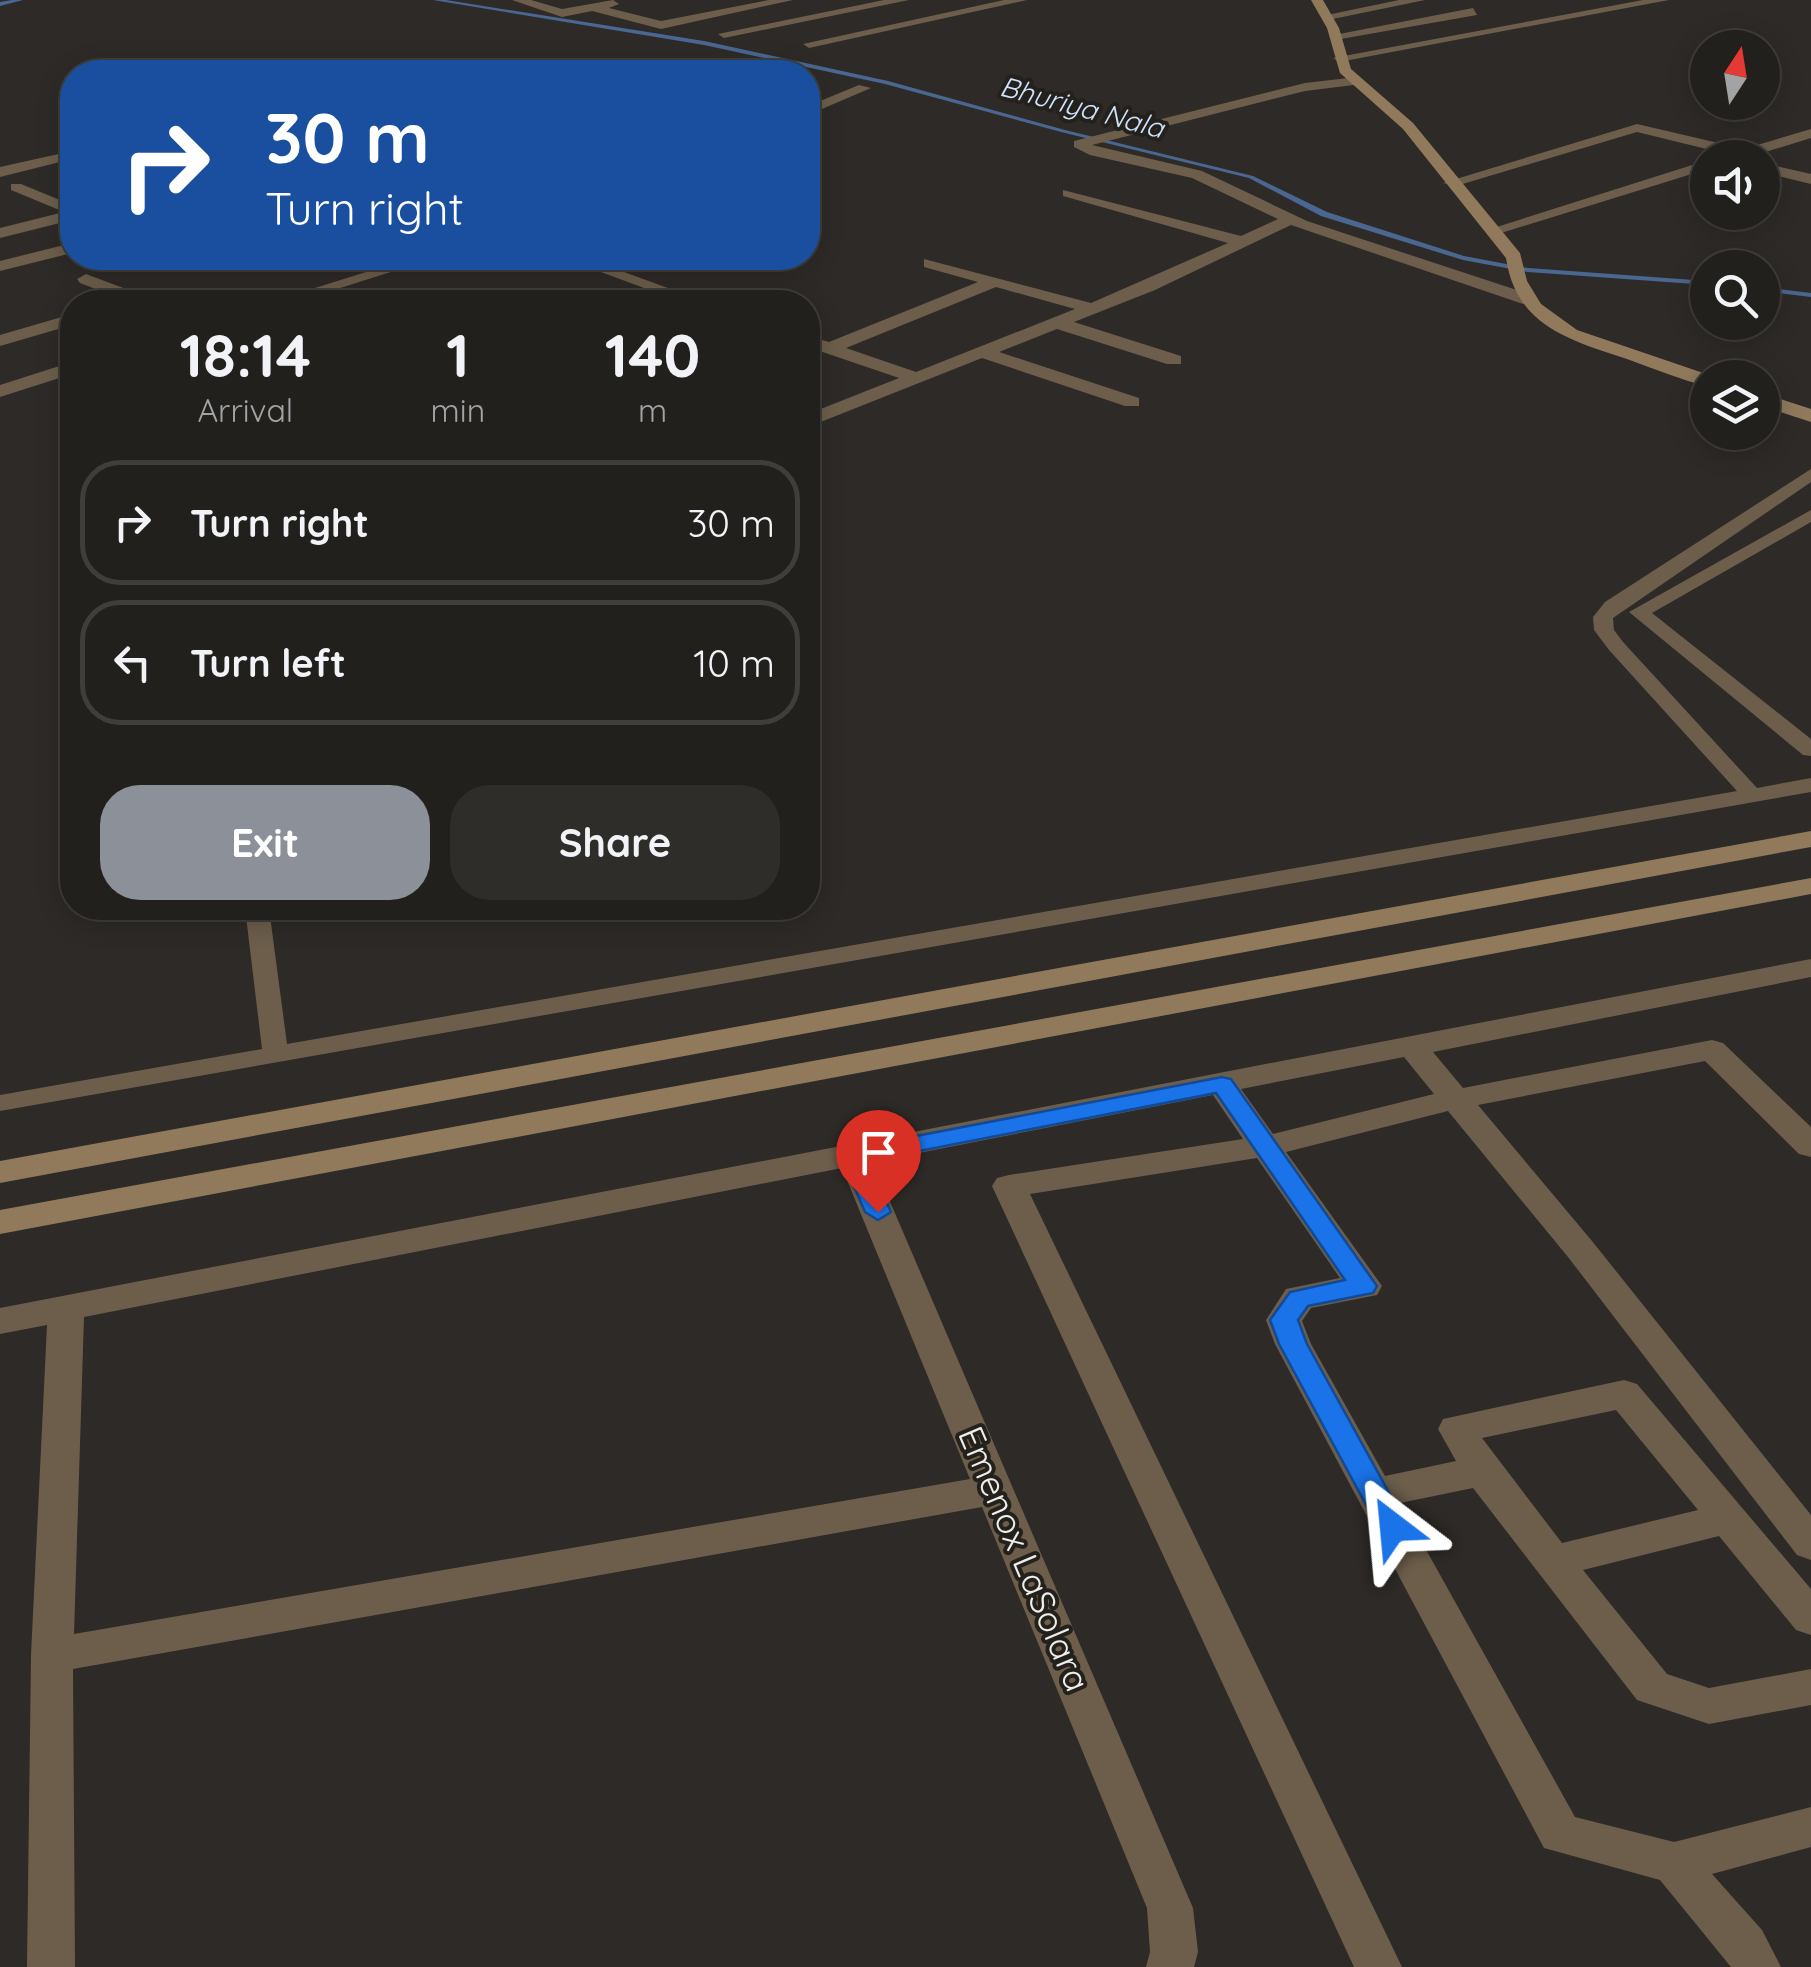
<!DOCTYPE html>
<html lang="en">
<head>
<meta charset="utf-8">
<style>
	body { margin:0; font-family:Quicksand,sans-serif; background:#2e2d2a; color:#f1f3f6; height:100vh; display:flex; flex-direction:column; font-size:38px; white-space:nowrap }
	* { box-sizing:border-box; margin:0 }
	p { font-size:32px; color:#a2a3a4 }
	.icon { flex:none; width:55px; height:55px; fill:none; stroke:currentColor; stroke-width:2; stroke-linecap:round; stroke-linejoin:round }
	.map { position:relative; flex:1; overflow:hidden }
	.side { position:absolute; left:60px; top:290px; width:760px; height:630px; display:flex; flex-direction:column; background:#22201d; border-radius:40px; box-shadow:0 5px 25px #0003,0 0 0 2px #3f3e3b }
	.side>* { flex:none }
	.top-card { position:absolute; left:60px; top:60px; width:760px; height:210px; border-radius:40px; box-shadow:0 5px 25px #0003,0 0 0 2px #3f3e3b; background:#1a4fa0; color:#fff; overflow:hidden }
	.needle { width:65px; rotate:12deg }
	.buttons { position:absolute; left:1690px; top:30px; display:grid; gap:20px }
	.buttons a { display:grid; place-items:center; width:90px; height:90px; border-radius:50%; background:#22201d; box-shadow:0 5px 25px #0003,0 0 0 2px #3f3e3b; font-size:50px }
	.pin { position:absolute; display:grid; place-items:center; width:85px; height:85px; color:#fff; margin:-102px -42px; border-radius:50% 50% 50% 0; rotate:-45deg; box-shadow:0 0 10px #0007 }
	.pin .icon { rotate:45deg }
	.me { position:absolute; width:110px; margin:-55px; rotate:331deg; stroke-linejoin:round; filter:drop-shadow(0 0 8px #0008) }
	.turn { display:flex; align-items:center; gap:35px; height:210px; padding:0 40px; font-size:45px }
	.turn .icon { width:130px; height:130px; stroke-width:2.5 }
	.turn b { display:block; font-size:70px; line-height:85px }
	.eta { display:flex; justify-content:space-evenly; align-items:center; height:170px; text-align:center }
	.eta b { font-size:60px; font-weight:700; line-height:70px }
	.button { display:flex; gap:20px; margin-top:auto; padding:20px 40px }
	.button a { flex:1; height:115px; border-radius:40px; background:#8c9099; color:#fff; font-size:40px; font-weight:700; line-height:115px; text-align:center }
	.button a+a { background:#2e2d2a; color:#f1f3f6 }
	ul { padding:0; list-style:none }
	li { display:flex; align-items:center; gap:30px; height:125px; margin:0 20px 15px; padding:0 20px; border:5px solid #3f3e3b; border-radius:40px }
	li div { flex:1 }
	li b { display:block; font-size:38px }
	li em { font-style:normal }
	.map>svg:first-child { display:block }
	.lines { fill:none; stroke-linecap:round; stroke-linejoin:round }
	.stream { fill:#4a6791; fill-rule:evenodd }
	.lane { fill:#6c5e4b; fill-rule:evenodd }
	.street { fill:#6c5e4b; fill-rule:evenodd }
	.secondary { fill:#917a5c; fill-rule:evenodd }
	.route { fill:#1a73e8; stroke:#114b97; stroke-width:2.5 }
	.labels { text-anchor:middle; stroke-width:8; stroke-linejoin:round; paint-order:stroke }
	.far-water-label { font-size:28px; font-style:italic; fill:#d0e3fe; stroke:#24211d }
	.near-street-label { font-size:35px; fill:#efedea; stroke:#24211d }
</style>
</head>
<body>
<div class="map">
<svg width="1811" height="1967" viewBox="0 0 1811 1967">
	<rect width="100%" height="100%" fill="#2e2a27"/>
	<g class="lines">
		<g class="stream">
			<polygon points="12,0 23,0 0,6 0,2"/>
			<polygon points="433,0 446,0 704,41 888,81 1065,130 1253,176 1327,212 1464,256 1528,268 1708,281 1708,285 1528,272 1463,260 1321,216 1249,178 1061,132 885,84 704,45"/>
			<polygon points="1762,287 1811,293 1811,297 1762,291"/>
		</g>
		<g class="lane">
			<polygon points="1811,469 1811,482 1613,618 1614,630 1623,642 1757,788 1811,778 1811,792 0,1111 0,1095 262,1049 245,908 269,908 287,1044 1737,791 1609,650 1594,630 1593,617 1605,602"/>
			<polygon points="1811,510 1811,522 1652,613 1811,739 1811,756 1803,755 1629,612"/>
		</g>
		<g class="street">
			<polygon points="512,0 531,0 562,9 613,0 619,4 609,8 661,21 769,0 793,0 661,29 592,11 562,17"/>
			<polygon points="884,0 909,0 724,38 718,34"/>
			<polygon points="1004,0 1027,0 809,48 803,44"/>
			<polygon points="1399,0 1425,0 1328,20 1322,16"/>
			<polygon points="1643,0 1669,0 1339,62 1333,58"/>
			<polygon points="1473,8 1477,15 1335,40 1329,36"/>
			<polygon points="424,68 451,72 417,72"/>
			<path d="M1357 77 1364 81 1362 84 1305 91 1092 145 1202 171 1307 221 1535 296V304H1523L1291 225 1155 290 1074 322 1181 356V364H1167L1057 329 999 352 1139 398V406H1125L982 358 808 427V414L899 378 808 347V336L829 342 978 282 924 267V259L1091 303 1228 243 1063 196V190L1241 236 1278 219 1192 178 1090 155 1074 147V141L1305 83ZM996 287 1075 309 916 372 846 348Z"/>
			<polygon points="859,85 871,88 808,115 808,106"/>
			<polygon points="1637,124 1744,149 1811,129 1811,138 1746,158 1722,158 1727,154 1637,132 1456,186 1443,183"/>
			<polygon points="72,151 72,159 0,177 0,167"/>
			<polygon points="1708,160 1708,169 1498,234 1484,231"/>
			<polygon points="1762,163 1811,174 1811,184 1762,172"/>
			<polygon points="11,184 21,184 72,205 72,220 0,238 0,228 64,212 11,190"/>
			<polygon points="72,243 72,253 0,271 0,261"/>
			<polygon points="411,258 435,258 296,302 270,302"/>
			<polygon points="563,258 586,258 706,302 682,302"/>
			<polygon points="86,274 150,298 153,302 130,302 80,283 77,279"/>
			<polygon points="72,314 72,325 0,346 0,335"/>
			<polygon points="72,362 72,374 0,397 0,385"/>
			<path d="M1811 959V977L1433 1052 1463 1088 1712 1040 1723 1043 1811 1127V1157L1799 1154 1705 1061 1478 1105 1592 1241 1811 1515V1560L1797 1555 1568 1257 1448 1111 1286 1152 1382 1286 1377 1295 1311 1308 1302 1321 1311 1344 1385 1476 1456 1461 1438 1429 1443 1419 1624 1380 1637 1384 1811 1589V1635L1796 1630 1719 1536 1583 1570 1667 1674 1709 1688 1811 1669V1705L1709 1724 1637 1700 1473 1488 1400 1503 1575 1817 1674 1842 1811 1807V1847L1712 1874 1762 1930 1781 1967H1731L1660 1880 1544 1848 1275 1344 1266 1320 1286 1289 1340 1278 1257 1158 1030 1194 1402 1967H1354L992 1186 997 1178 1009 1175 1243 1139 1213 1095 873 1162 1193 1908 1198 1952 1194 1967H1146L1150 1952 1147 1908 982 1507 73 1669 75 1967H27L31 1655 47 1325 0 1334V1308ZM1404 1057 1434 1094 1273 1134 1241 1089ZM842 1168 970 1479 74 1634 84 1317ZM1616 1410 1698 1510 1562 1543 1482 1438Z"/>
		</g>
		<g class="secondary">
			<path d="M1311 0H1323L1339 28 1351 69 1413 123 1520 253 1527 281 1541 304 1577 330 1715 377 1708 378V387C1680 379 1654 369 1627 359 1570 340 1516 326 1506 258L1403 129 1340 73 1327 28Z"/>
			<polygon points="1762,393 1811,409 1811,422 1762,406"/>
			<polygon points="1811,831 1811,847 0,1183 0,1161"/>
			<polygon points="1811,878 1811,894 0,1234 0,1210"/>
		</g>
	</g>
	<polygon class="route" points="1222,1077 1231,1079 1377,1286 1373,1293 1308,1306 1298,1320 1307,1344 1408,1527 1404,1536 1393,1539 1383,1536 1279,1344 1270,1320 1290,1292 1345,1280 1216,1093 868,1161 891,1212 878,1220 865,1212 841,1156 854,1148"/>
	<g class="labels">
		<g class="far-water-label">
			<text transform="translate(1082 107) rotate(15)" y="10">Bhuriya Nala</text>
		</g>
		<g class="near-street-label">
			<text transform="translate(1024 1559) rotate(67)" y="12">Emenox LaSolara</text>
		</g>
	</g>
</svg>
<div class="buttons">
<a><svg class="needle" viewBox="-14 -14 28 28"><path d="M0-13l5 13h-10z" fill="#e53935"/><path d="M0 13l5-13h-10z" fill="#a2a3a4"/></svg></a>
<a><svg class="icon" aria-label="sound" viewBox="0 0 24 24"><path d="M4 9h4l5-4v14l-5-4H4zM17 9q2 3 0 6"/></svg></a>
<a><svg class="icon" aria-label="search" viewBox="0 0 24 24"><circle cx="10" cy="10" r="6"/><path d="M15 15l6 6"/></svg></a>
<a><svg class="icon" aria-label="layers" viewBox="0 0 24 24"><path d="M12 4l9 5-9 5-9-5zM3 14l9 5 9-5"/></svg></a>
</div>
<div class="pin" style="left:878px;top:1212px;background:#d93025"><svg class="icon" aria-label="arrive" viewBox="0 0 24 24"><path d="M6 21V4h12l-3 4 3 4H6"/></svg></div>
<svg class="me" style="left:1393px;top:1527px" viewBox="-20 -20 40 40"><path d="M0-17L14 15 0 8-14 15z" fill="#1a73e8" stroke="#fff" stroke-width="4"/></svg>
<div class="top-card">
<div class="turn"><svg class="icon" aria-label="right" viewBox="0 0 24 24"><path d="M7 20v-9h11M14 6l5 5-5 5"/></svg><div><b>30 m</b>Turn right</div></div>
</div>
<section class="side">
<div class="eta">
<div><b>18:14</b><p>Arrival</p></div>
<div><b>1</b><p>min</p></div>
<div><b>140</b><p>m</p></div>
</div>
<ul>
<li><svg class="icon" aria-label="right" viewBox="0 0 24 24"><path d="M7 20v-9h11M14 6l5 5-5 5"/></svg><div><b>Turn right</b></div><em>30 m</em></li>
<li><svg class="icon" aria-label="left" viewBox="0 0 24 24"><path d="M17 20v-9H6M10 6l-5 5 5 5"/></svg><div><b>Turn left</b></div><em>10 m</em></li>
</ul>
<div class="button"><a>Exit</a><a>Share</a></div>
</section>
</div>
</body>
</html>
